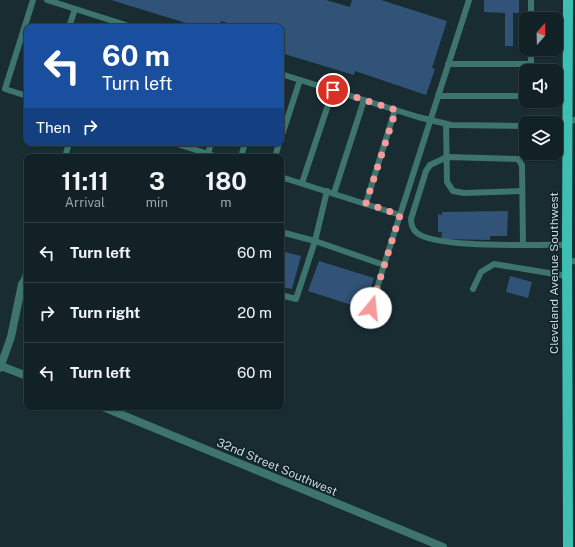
<!DOCTYPE html>
<html lang="en">
<head>
<meta charset="utf-8">
<style>
	body { margin:0; font-family:"Public Sans",sans-serif; background:#1b292e; color:#f1f3f6; height:100vh; display:flex; flex-direction:column; font-size:15px; white-space:nowrap }
	* { box-sizing:border-box; margin:0 }
	p { font-size:13px; color:#9ca3a7 }
	.icon { flex:none; width:22px; height:22px; fill:none; stroke:currentColor; stroke-width:2; stroke-linecap:round; stroke-linejoin:round }
	.map { position:relative; flex:1; overflow:hidden }
	.side { position:absolute; left:24px; top:154px; width:260px; height:256px; display:flex; flex-direction:column; background:#122126; border-radius:8px; box-shadow:0 1px 3px #0004,0 0 0 1px #313e43 }
	.side>* { flex:none }
	.top-card { position:absolute; left:24px; top:24px; width:260px; height:122px; border-radius:8px; box-shadow:0 1px 3px #0004,0 0 0 1px #313e43; background:#1a4fa0; color:#fff; overflow:hidden }
	.needle { width:26px; rotate:20deg }
	.tools { position:absolute; left:519px; top:12px; display:grid; gap:8px }
	.tools a { display:grid; place-items:center; width:44px; height:44px; border-radius:8px; background:#122126; box-shadow:0 1px 3px #0004,0 0 0 1px #313e43; font-size:20px }
	.pin { position:absolute; display:grid; place-items:center; width:34px; height:34px; color:#fff; margin:-17px; border:2px solid #fff; border-radius:50%; box-shadow:0 1px 4px #0007 }
	.me { position:absolute; width:44px; margin:-22px; rotate:17deg; stroke-linejoin:round; filter:drop-shadow(0 0 3px #0008) }
	.turn { display:flex; align-items:center; gap:14px; height:84px; padding:0 12px; font-size:18px }
	.turn .icon { width:52px; height:52px; stroke-width:2.5 }
	.turn b { display:block; font-size:28px; line-height:34px }
	.then { display:flex; align-items:center; height:38px; padding:0 12px; background:#0003; gap:8px; font-size:15px }
	.eta { display:flex; justify-content:space-evenly; align-items:center; height:68px; text-align:center }
	.eta b { font-size:24px; font-weight:700; line-height:28px }
	ul { padding:0; list-style:none }
	li { display:flex; align-items:center; gap:12px; height:60px; padding:0 12px; border-top:1px solid #313e43 }
	li div { flex:1 }
	li b { display:block; font-size:15px }
	li em { font-style:normal }
	.map>svg:first-child { display:block }
	.building { fill:#315377 }
	.lines { fill:none; stroke-linecap:round; stroke-linejoin:round }
	.service { stroke:#3d746d; stroke-width:6 }
	.minor { stroke:#3d746d; stroke-width:8 }
	.primary { stroke:#3dbfb2; stroke-width:10 }
	.route { stroke:#f59b9a; stroke-width:7; stroke-dasharray:0 12.6 }
	.labels { text-anchor:middle; stroke-width:3; stroke-linejoin:round; paint-order:stroke }
	.street-label { font-size:12px; fill:#cdd9dc; stroke:#0e2228 }
</style>
</head>
<body>
<div class="map">
<svg width="575" height="547" viewBox="0 0 575 547">
	<rect width="100%" height="100%" fill="#182c32"/>
	<g class="building">
		<polygon points="111,0 326,0 350,7 352,0 381,0 447,21 432,68 435,69 426,95 355,71 354,75 281,53 281,27 240,27 221,21 219,27 199,27"/>
		<polygon points="484,0 519,0 519,13 513,13 513,46 505,46 505,13 484,12"/>
		<polygon points="508,211 507,236 490,236 490,240 441,239 442,232 438,232 438,214 442,215 442,212"/>
		<polygon points="281,251 301,256 292,289 281,287"/>
		<polygon points="319,261 374,278 364,309 308,291"/>
		<polygon points="510,276 532,282 528,298 506,292"/>
	</g>
	<g class="lines">
		<g class="service">
			<polyline points="47,0 132,27"/>
			<polyline points="531,19 531,0"/>
			<polyline points="69,27 75,9"/>
			<polyline points="448,64 531,64"/>
			<polyline points="531,71 531,49"/>
			<polyline points="281,74 418,117 451,125 526,126"/>
			<polyline points="27,96 5,89 33,0"/>
			<polyline points="438,96 526,96"/>
			<polyline points="446,124 447,182 453,191 464,193 522,191"/>
			<polyline points="556,124 575,120"/>
			<polyline points="281,138 300,80"/>
			<polyline points="174,143 218,157"/>
			<polyline points="208,154 211,143"/>
			<polyline points="65,157 69,143"/>
			<polyline points="241,157 245,143"/>
			<polyline points="275,157 279,143"/>
			<polyline points="281,177 400,215 469,0"/>
			<polyline points="302,183 333,90"/>
			<polyline points="334,193 364,100"/>
			<polyline points="366,203 395,110"/>
			<polyline points="281,232 315,241 327,191"/>
			<path d="M523 244 522 165 518 159 447 157 430 165 426 171 411 219C411 224 412 229 417 233 437 249 537 244 567 245"/>
			<polyline points="567,262 575,261"/>
			<polyline points="22,284 27,271"/>
			<polyline points="473,289 481,272 494,264 567,276"/>
			<polyline points="281,295 296,299 315,241 384,265 400,215"/>
			<polyline points="371,308 384,265"/>
		</g>
		<g class="minor">
			<polyline points="1,366 27,376"/>
			<polyline points="0,368 11,337 22,284"/>
			<polyline points="103,407 443,547"/>
		</g>
		<polyline class="primary" points="568,0 567,245 568,547"/>
	</g>
	<g class="lines">
		<polyline class="route" points="333,90 396,110 366,203 400,215 371,308"/>
	</g>
	<g class="labels">
		<g class="street-label">
			<text transform="translate(554 273) rotate(-90)" y="4">Cleveland Avenue Southwest</text>
			<text transform="translate(277 467) rotate(23)" y="4">32nd Street Southwest</text>
		</g>
	</g>
</svg>
<div class="tools">
<a><svg class="needle" viewBox="-14 -14 28 28"><path d="M0-13l5 13h-10z" fill="#e53935"/><path d="M0 13l5-13h-10z" fill="#9ca3a7"/></svg></a>
<a><svg class="icon" aria-label="sound" viewBox="0 0 24 24"><path d="M4 9h4l5-4v14l-5-4H4zM17 9q2 3 0 6"/></svg></a>
<a><svg class="icon" aria-label="layers" viewBox="0 0 24 24"><path d="M12 4l9 5-9 5-9-5zM3 14l9 5 9-5"/></svg></a>
</div>
<div class="pin" style="left:333px;top:90px;background:#d93025"><svg class="icon" aria-label="arrive" viewBox="0 0 24 24"><path d="M6 21V4h12l-3 4 3 4H6"/></svg></div>
<svg class="me" style="left:371px;top:308px" viewBox="-20 -20 40 40"><circle r="19" fill="#fff"/><path d="M0-13L10 11 0 6-10 11z" fill="#f59b9a"/></svg>
<div class="top-card">
<div class="turn"><svg class="icon" aria-label="left" viewBox="0 0 24 24"><path d="M17 20v-9H6M10 6l-5 5 5 5"/></svg><div><b>60 m</b>Turn left</div></div>
<div class="then">Then<svg class="icon" aria-label="right" viewBox="0 0 24 24"><path d="M7 20v-9h11M14 6l5 5-5 5"/></svg></div>
</div>
<section class="side">
<div class="eta">
<div><b>11:11</b><p>Arrival</p></div>
<div><b>3</b><p>min</p></div>
<div><b>180</b><p>m</p></div>
</div>
<ul>
<li><svg class="icon" aria-label="left" viewBox="0 0 24 24"><path d="M17 20v-9H6M10 6l-5 5 5 5"/></svg><div><b>Turn left</b></div><em>60 m</em></li>
<li><svg class="icon" aria-label="right" viewBox="0 0 24 24"><path d="M7 20v-9h11M14 6l5 5-5 5"/></svg><div><b>Turn right</b></div><em>20 m</em></li>
<li><svg class="icon" aria-label="left" viewBox="0 0 24 24"><path d="M17 20v-9H6M10 6l-5 5 5 5"/></svg><div><b>Turn left</b></div><em>60 m</em></li>
</ul>
</section>
</div>
</body>
</html>
